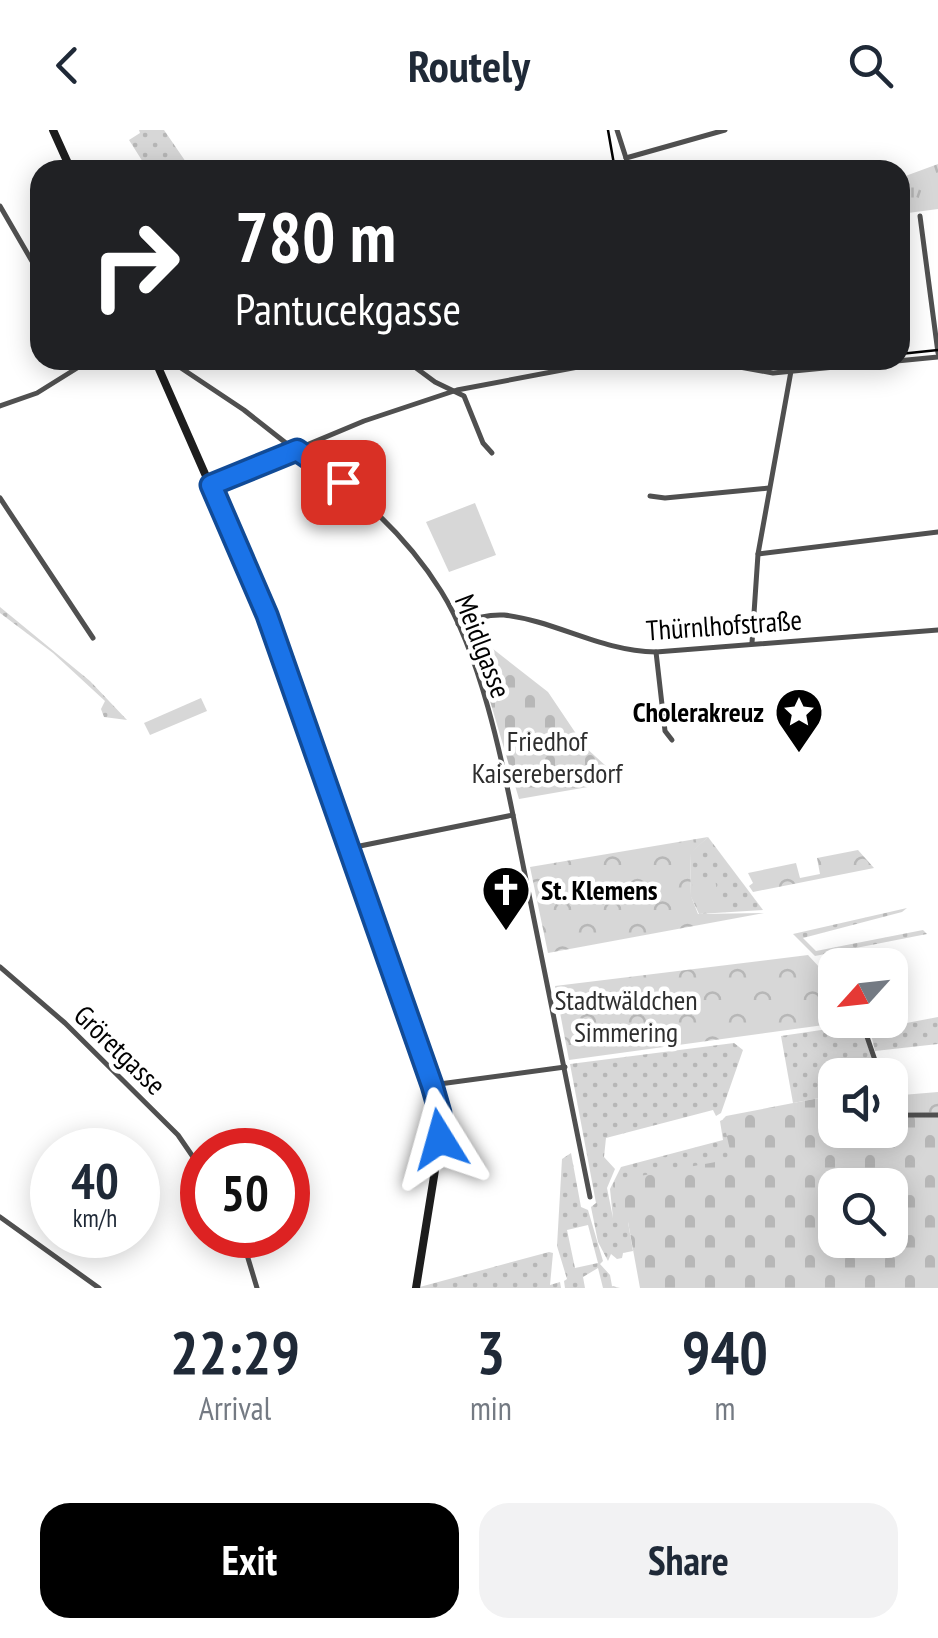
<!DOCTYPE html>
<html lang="en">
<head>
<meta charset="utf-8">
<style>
	body { margin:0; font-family:"PT Sans Narrow",sans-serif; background:#f2f2f3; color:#1f2937; height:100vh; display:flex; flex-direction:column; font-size:38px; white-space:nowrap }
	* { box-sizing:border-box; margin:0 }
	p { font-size:32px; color:#747a83 }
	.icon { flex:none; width:55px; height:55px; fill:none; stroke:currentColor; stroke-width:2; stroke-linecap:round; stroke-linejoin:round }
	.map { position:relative; height:1158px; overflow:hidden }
	.details { display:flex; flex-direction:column; background:#fff; flex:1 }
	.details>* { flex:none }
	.top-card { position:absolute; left:30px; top:30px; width:880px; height:210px; border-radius:30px; box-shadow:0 5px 25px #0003; background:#202124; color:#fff; overflow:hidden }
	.needle { width:65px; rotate:243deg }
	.fabs { position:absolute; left:818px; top:818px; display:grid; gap:20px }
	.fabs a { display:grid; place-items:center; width:90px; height:90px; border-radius:20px; background:#fff; box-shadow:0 5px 25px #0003; font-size:50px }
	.speed { position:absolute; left:30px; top:998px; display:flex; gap:20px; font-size:50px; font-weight:700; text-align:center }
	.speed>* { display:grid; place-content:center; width:130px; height:130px; border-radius:50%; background:#fff; box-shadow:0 5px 25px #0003; line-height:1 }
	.speed small { font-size:25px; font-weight:400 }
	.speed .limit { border:15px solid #d22; background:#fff; color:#111 }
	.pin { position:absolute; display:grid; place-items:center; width:85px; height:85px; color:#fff; margin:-42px; border-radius:20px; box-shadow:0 5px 15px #0006 }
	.me { position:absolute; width:110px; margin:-55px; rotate:352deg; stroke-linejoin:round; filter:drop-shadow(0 0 8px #0008) }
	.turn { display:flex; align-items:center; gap:35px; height:210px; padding:0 40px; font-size:45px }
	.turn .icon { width:130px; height:130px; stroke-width:2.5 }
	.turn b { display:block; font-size:70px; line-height:85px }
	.eta { display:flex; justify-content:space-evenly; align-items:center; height:170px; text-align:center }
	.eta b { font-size:60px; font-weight:800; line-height:70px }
	.cta { display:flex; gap:20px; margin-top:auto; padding:20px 40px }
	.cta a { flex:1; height:115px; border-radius:30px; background:#000; color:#fff; font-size:40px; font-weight:800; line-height:115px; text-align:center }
	.cta a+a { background:#f2f2f3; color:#1f2937 }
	header { display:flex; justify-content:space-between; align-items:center; height:130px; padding:0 40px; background:#fff; font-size:45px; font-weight:800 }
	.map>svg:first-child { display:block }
	.grass { fill:url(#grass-dots); fill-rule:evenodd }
	.forest { fill:url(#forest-crowns) }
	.cemetery { fill:url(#cemetery-stones); fill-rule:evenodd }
	.park { fill:url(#park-tufts) }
	.pitch { fill:#d7d7d7 }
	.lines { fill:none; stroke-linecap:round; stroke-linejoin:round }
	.street { stroke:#505050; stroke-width:5 }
	.secondary { stroke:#1d1d1d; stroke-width:8 }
	.tram { stroke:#000; stroke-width:2.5 }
	.route-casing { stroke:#114b97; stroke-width:25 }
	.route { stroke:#1a73e8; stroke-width:18 }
	.labels { text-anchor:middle; stroke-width:9; stroke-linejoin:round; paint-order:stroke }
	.street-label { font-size:28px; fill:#000; stroke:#fff }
	.poi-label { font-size:28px; font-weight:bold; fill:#000; stroke:#fff; text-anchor:end }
	.park-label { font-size:28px; fill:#2e2e2e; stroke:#fff }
</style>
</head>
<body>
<header><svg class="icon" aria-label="back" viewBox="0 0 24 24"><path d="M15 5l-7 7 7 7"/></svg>Routely<svg class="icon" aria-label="search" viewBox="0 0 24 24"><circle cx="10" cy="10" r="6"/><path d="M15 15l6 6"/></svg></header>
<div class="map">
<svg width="938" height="1158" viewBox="0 0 938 1158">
	<defs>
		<pattern id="grass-dots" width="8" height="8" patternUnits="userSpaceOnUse" patternTransform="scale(2.5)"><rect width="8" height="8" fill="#d7d7d7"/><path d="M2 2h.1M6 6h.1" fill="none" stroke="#b7b7b7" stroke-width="1.8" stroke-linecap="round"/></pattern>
		<pattern id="forest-crowns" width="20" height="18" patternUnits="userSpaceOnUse" patternTransform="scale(2.5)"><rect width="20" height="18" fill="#d7d7d7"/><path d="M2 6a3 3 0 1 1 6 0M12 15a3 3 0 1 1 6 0" fill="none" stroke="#b7b7b7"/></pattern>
		<pattern id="cemetery-stones" width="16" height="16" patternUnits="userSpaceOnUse" patternTransform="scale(2.5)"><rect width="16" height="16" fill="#d7d7d7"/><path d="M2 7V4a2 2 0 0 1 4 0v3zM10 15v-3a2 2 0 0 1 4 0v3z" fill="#b7b7b7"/></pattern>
		<pattern id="park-tufts" width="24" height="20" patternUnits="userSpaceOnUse" patternTransform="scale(2.5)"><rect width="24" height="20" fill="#d7d7d7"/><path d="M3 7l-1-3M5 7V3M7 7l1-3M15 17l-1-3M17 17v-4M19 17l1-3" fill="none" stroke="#b7b7b7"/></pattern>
	</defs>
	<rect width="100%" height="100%" fill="#fff"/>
	<g class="grass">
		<polygon points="139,0 164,0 188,35 181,40 148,40 129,10 140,3"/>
		<polygon points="0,477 90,551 127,590 104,587 101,579 105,571 53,523 0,483"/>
		<polygon points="708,707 763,780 699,784 691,767 690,723"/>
		<polygon points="907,778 902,782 803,808 816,821 923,800 927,804 815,826 793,804"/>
		<polygon points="938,887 938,914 875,921 870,900"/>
		<polygon points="848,896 863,900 877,945 835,945 835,965 793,973 781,906"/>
		<polygon points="734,913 743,920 721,983 716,986 713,980 606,1008 604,1027 615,1039 607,1058 613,1088 610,1059 621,1037 723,1010 720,991 724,989 733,1030 628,1092 633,1121 623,1123 622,1128 617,1129 611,1124 608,1131 598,1112 591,1077 596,1073 570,934"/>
		<path d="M571 1023 581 1077 588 1080 603 1131 600 1134 610 1145 612 1156 620 1158H603L598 1138 583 1147 585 1158H565L564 1151 567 1149 557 1116 562 1029ZM588 1095 598 1133 575 1138 567 1100Z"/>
		<polygon points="549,1122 553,1123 550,1155 560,1152 561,1158 416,1158"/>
	</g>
	<g class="forest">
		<polygon points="708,707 690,724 691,766 698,784 764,783 548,823 530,737"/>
		<polygon points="858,720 874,738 753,762 749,756 753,753 748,743 796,733 800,748 820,744 817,728"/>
		<polygon points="808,825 835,854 835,890 853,891 569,930 555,856"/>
		<polygon points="938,962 938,983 900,982 890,971 890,966"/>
	</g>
	<g class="cemetery">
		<polygon points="488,515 548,562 585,617 617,646 611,653 519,669 475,520"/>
		<path d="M835 965V1000H890V979L901 986 938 987V1158H640L628 1092 617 1088 613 1053 618 1050 732 1029 723 989 726 986ZM835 1055H890V1110H835Z"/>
	</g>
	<g class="park">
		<polygon points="938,34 938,79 908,83 907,99 900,102 900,48"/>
		<polygon points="715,749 720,779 699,782 693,767 693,751"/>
	</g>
	<g class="pitch">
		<polygon points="475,373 496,425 449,442 426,392"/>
		<polygon points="201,568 207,581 150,605 144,593"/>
	</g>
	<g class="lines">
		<g class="street">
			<polyline points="617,0 626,28"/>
			<polyline points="626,28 725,0"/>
			<polyline points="0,76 40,145"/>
			<polyline points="920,86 938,223"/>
			<path d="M169 230 244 280 291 317 302 321C356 362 405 403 441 461 480 523 502 629 516 700 541 823 566 945 590 1067"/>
			<polyline points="701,230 773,243 938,227"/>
			<polyline points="408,232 435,252 464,266 483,313 492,323"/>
			<polyline points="0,276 37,263 90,230"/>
			<polyline points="211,355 364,291 457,260 578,237 698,230"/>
			<polyline points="650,366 665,368 769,358"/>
			<polyline points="0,368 93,508"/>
			<polyline points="758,424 938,402"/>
			<path d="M458 494C473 489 488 484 504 485 556 491 600 521 656 522L938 500"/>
			<polyline points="752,513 758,424 793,230"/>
			<polyline points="656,522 665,601 672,610"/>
			<polyline points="350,718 513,685"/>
			<polyline points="0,837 65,893 178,1005 202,1040"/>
			<polyline points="862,892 880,945"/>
			<polyline points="432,955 565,937"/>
			<polyline points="890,976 903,985 938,985"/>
			<polyline points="0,1087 99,1158"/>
			<polyline points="241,1105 257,1158"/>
		</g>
		<g class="secondary">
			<polyline points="53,0 71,40"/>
			<polyline points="155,230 267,485 439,980 440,1009 416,1158"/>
		</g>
		<g class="tram">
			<polyline points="608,0 615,40"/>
			<polyline points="900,224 938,220"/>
			<polyline points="651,230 666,230"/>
			<polyline points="735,230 776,237 848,230"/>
		</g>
	</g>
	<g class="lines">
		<g class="route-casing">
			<polyline id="route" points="343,352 297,320 211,355 267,485 432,955 440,983 440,1009"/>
		</g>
		<use href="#route" class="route"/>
	</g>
	<defs>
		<g id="sight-pin" transform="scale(2.5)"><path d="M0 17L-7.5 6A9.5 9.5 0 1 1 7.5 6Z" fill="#000" stroke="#fff"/><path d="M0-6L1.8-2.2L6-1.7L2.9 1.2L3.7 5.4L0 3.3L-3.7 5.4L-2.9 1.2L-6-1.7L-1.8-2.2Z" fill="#fff"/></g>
		<g id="church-pin" transform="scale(2.5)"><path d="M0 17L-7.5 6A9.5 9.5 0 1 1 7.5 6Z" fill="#000" stroke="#fff"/><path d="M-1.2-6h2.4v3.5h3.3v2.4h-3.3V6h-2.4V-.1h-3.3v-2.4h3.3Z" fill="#fff"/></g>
	</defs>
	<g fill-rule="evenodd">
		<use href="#sight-pin" x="799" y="582"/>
		<use href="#church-pin" x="506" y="760"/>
	</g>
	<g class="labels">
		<g class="street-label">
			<text transform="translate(724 495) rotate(-4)" y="10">Thürnlhofstraße</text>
			<text transform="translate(483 516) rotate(69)" y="10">Meidlgasse</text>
			<text transform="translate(120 920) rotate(44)" y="10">Gröretgasse</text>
		</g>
		<g class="poi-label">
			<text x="764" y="592">Cholerakreuz</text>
			<text x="541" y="770" text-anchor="start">St. Klemens</text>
		</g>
		<g class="park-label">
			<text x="547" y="621">Friedhof<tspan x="547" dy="32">Kaiserebersdorf</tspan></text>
			<text x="626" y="880">Stadtwäldchen<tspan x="626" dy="32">Simmering</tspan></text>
		</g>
	</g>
</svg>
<div class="fabs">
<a><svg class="needle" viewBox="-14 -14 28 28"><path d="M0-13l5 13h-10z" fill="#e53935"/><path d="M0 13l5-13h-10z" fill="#747a83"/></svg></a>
<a><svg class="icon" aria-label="sound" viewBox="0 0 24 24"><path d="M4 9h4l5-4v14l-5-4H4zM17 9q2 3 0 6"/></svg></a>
<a><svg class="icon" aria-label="search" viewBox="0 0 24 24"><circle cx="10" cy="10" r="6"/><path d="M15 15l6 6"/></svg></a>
</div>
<div class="speed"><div>40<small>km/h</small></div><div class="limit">50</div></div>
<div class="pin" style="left:343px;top:352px;background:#d93025"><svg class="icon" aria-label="arrive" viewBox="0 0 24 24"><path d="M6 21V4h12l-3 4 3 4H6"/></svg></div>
<svg class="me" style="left:440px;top:1009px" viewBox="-20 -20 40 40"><path d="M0-17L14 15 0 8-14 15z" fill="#1a73e8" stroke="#fff" stroke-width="4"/></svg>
<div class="top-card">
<div class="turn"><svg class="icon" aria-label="right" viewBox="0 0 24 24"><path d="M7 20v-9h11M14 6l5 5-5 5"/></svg><div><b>780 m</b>Pantucekgasse</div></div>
</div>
</div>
<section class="details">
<div class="eta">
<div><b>22:29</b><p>Arrival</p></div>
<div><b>3</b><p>min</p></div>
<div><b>940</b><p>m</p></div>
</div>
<div class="cta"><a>Exit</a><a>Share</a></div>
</section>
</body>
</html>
